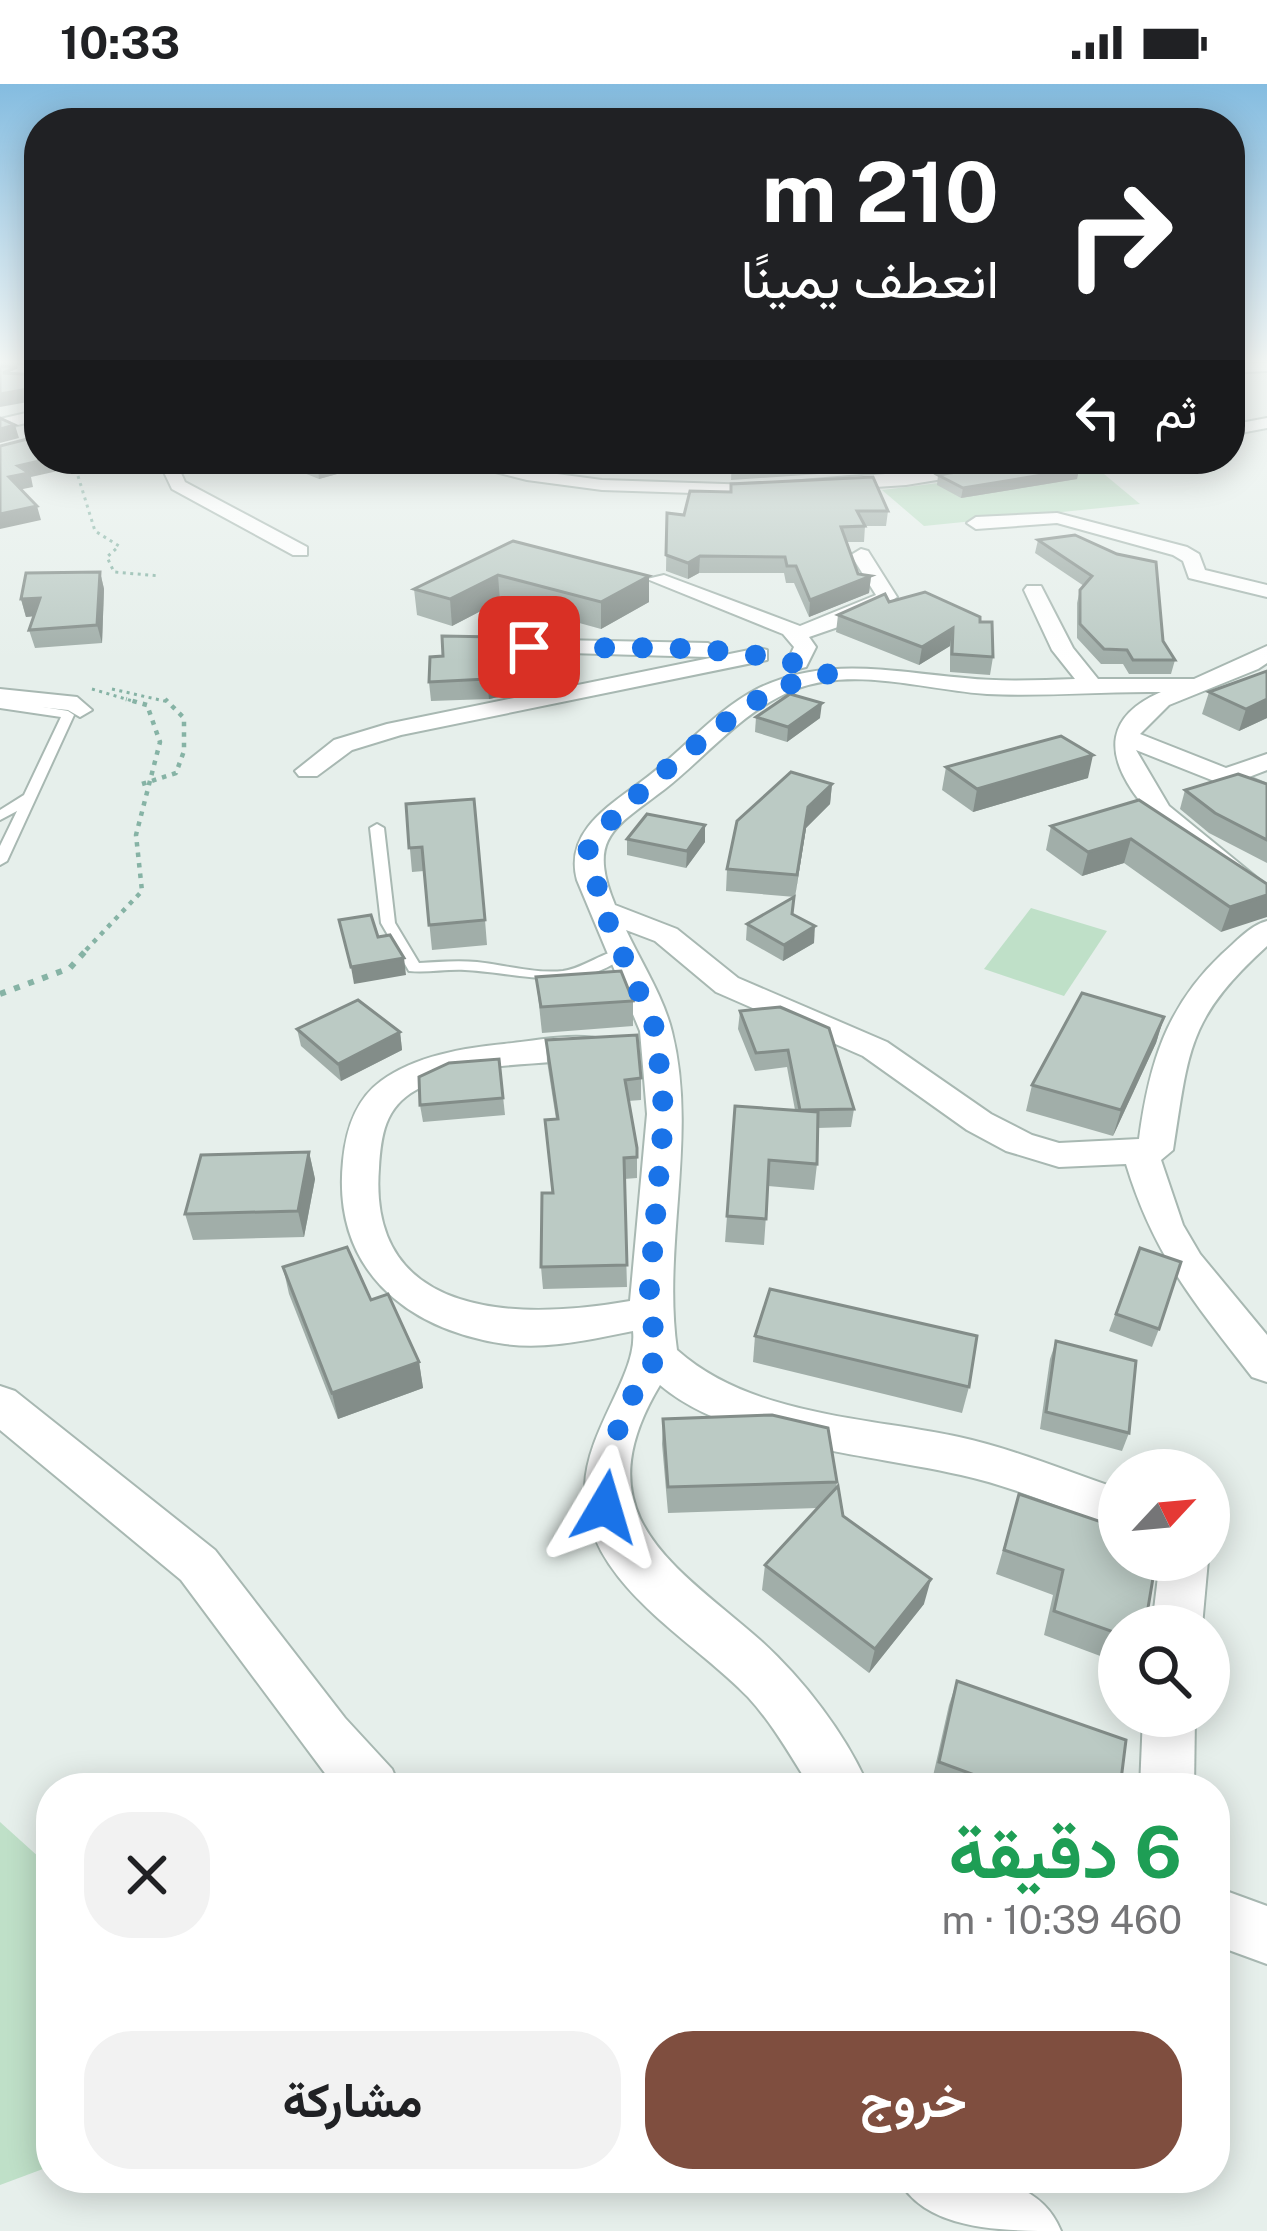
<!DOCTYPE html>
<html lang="ar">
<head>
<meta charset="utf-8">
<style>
	body { margin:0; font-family:"Public Sans",Vazirmatn,sans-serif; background:#f2f2f2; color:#202124; direction:rtl; height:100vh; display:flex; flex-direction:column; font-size:45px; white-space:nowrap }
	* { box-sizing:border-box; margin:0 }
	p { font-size:39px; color:#757577 }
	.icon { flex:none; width:66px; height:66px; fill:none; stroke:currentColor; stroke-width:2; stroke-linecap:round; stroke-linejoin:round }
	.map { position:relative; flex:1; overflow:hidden; direction:ltr }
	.side { position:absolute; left:36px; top:1689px; width:1194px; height:420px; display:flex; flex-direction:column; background:#fff; border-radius:48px; box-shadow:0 6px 30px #0003; direction:rtl }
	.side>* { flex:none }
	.hud { position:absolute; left:24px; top:24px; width:1221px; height:366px; border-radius:48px; box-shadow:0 6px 30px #0003; direction:rtl; background:#202124; color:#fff; overflow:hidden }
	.needle { width:78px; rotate:64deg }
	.controls { position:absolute; left:1098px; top:1365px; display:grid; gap:24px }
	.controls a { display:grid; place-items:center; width:132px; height:132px; border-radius:50%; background:#fff; box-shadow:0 6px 30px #0003; font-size:60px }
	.pin { position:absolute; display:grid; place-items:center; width:102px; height:102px; color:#fff; margin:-51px; border-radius:24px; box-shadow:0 6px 18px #0006 }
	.me { position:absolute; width:132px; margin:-66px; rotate:7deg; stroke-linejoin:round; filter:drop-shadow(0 0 9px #0008) }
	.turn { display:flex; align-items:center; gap:42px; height:252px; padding:0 48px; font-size:54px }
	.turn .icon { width:156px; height:156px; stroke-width:2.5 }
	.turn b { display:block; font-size:84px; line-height:102px }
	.then { display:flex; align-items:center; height:114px; padding:0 48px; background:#0003; gap:24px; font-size:45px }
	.round { display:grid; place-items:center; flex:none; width:126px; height:126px; border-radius:48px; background:#f2f2f2 }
	.head { display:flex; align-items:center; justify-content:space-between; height:204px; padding:0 48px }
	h1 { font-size:72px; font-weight:700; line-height:90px; color:#1e9e55 }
	.primary-button { display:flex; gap:24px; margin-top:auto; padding:24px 48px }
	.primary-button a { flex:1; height:138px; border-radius:48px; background:#7f4e3f; color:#fff; font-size:48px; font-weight:700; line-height:138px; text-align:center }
	.primary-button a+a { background:#f2f2f2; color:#202124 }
	.status { display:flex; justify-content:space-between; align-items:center; height:84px; padding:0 60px; background:#fff; direction:ltr }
	.status svg { height:33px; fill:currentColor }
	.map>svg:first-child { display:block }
	.green { fill:#bfe0c8 }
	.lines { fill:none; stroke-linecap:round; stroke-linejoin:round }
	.lane-casing { stroke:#a8b8b2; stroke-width:4 }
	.street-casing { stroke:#a8b8b2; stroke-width:4 }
	.secondary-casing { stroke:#a4bbb3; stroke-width:4 }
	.path-far2 { stroke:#86b3a5; stroke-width:3; stroke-dasharray:3 4.5; stroke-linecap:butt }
	.path-far1 { stroke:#86b3a5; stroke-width:4.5; stroke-dasharray:4.5 6; stroke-linecap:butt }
	.path { stroke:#86b3a5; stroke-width:6; stroke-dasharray:6 9; stroke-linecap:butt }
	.lane { fill:#fff; fill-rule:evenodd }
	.street { fill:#fff; fill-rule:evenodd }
	.secondary { fill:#fff; fill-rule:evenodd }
	.wall { fill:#a1aea9 }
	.shaded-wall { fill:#838d89 }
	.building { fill:#bbcac4; stroke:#838d89; stroke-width:3 }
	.route { stroke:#1a73e8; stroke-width:21; stroke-dasharray:0 37.8 }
</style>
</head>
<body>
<div class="status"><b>10:33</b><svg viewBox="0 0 49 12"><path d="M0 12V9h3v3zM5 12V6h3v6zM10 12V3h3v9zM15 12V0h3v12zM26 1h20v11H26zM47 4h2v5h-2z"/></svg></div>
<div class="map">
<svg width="1267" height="2147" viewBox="0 0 1267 2147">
	<rect width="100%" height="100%" fill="#e6efeb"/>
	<g class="green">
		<polygon points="1092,380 1140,420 924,442 882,406"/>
		<polygon points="1031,824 1107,847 1064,912 984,885"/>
		<polygon points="0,1738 51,1784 51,2082 0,2101"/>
	</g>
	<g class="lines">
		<g class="lane-casing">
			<g id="lane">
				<polygon points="0,616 68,627 74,631 7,777 0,781 0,762 17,727 0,736 0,726 24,711 61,633 0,624"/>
				<path d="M377 740 384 744 395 839 419 879C438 878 457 876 477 878 505 881 535 890 563 887 586 884 605 865 626 866L629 869C579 911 523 889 465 886 446 885 427 889 409 887L381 839 370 744Z"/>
			</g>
		</g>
		<g class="street-casing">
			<g id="street">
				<rect x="0" y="281" width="39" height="8"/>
				<polygon points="39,326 39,336 0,345 0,335"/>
				<polygon points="1267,334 1267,344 1230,351 1230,341"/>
				<polygon points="176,375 195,375 180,387 185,398 307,463 307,471 293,471 172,405 163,386"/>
				<polygon points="444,375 602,396 754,401 1065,375 906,401 754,411 602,406 527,396"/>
				<polygon points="1057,429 1187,463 1199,470 1205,486 1267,501 1267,513 1189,494 1183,477 1173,471 1057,439 976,445 967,439 976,433"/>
				<polygon points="861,465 868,467 897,513 867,533 809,553 816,563 806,583 798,585 787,578 794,563 783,550 647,495 664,491 800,542 876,511 851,471"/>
				<path d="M1027 502H1041L1073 564 1098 595H1194L1267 562V579L1258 585 1169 621 1140 650 1226 684 1267 670V686L1249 693 1267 701V718L1136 666 1169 722 1267 802V826L1257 823C1204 779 1035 663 1161 608 1103 607 1045 613 987 610 926 606 855 582 796 605 743 626 709 670 665 705 614 744 587 753 615 821L677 845 738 894 887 958 991 1030 1032 1051 1059 1059 1139 1055C1149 980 1166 923 1222 870 1236 858 1249 842 1267 837V862C1187 935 1189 965 1173 1066L1161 1076 1183 1141 1200 1170 1267 1251V1298L1252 1293C1194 1218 1154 1172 1126 1080L1059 1083 1006 1067 967 1046 863 972 716 908 655 857 626 846C641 878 664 914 672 948 698 1052 662 1161 677 1266 751 1332 866 1333 959 1353 1014 1365 1066 1387 1119 1405V1445C1067 1426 1015 1403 961 1391 871 1370 732 1362 660 1301 582 1431 672 1479 760 1556 803 1595 846 1650 869 1704H811C791 1673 773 1640 748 1613 691 1553 582 1498 585 1402 587 1345 638 1290 633 1247 592 1255 548 1266 505 1260 404 1245 332 1184 343 1077 346 1046 355 1016 381 997 415 972 463 964 504 960 535 957 575 948 605 956L609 963 605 970C542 986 474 972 416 1006 385 1023 381 1051 379 1084 367 1237 522 1236 630 1217L647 1030 640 947 577 796C564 748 609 722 642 697 682 668 713 628 757 605 825 571 893 588 965 594 1001 598 1038 596 1075 595L1052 566 1024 506Z"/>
				<polygon points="505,555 708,559 719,566 708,573 497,567 494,562"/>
				<polygon points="759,564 767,566 767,576 401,651 352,666 317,692 299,692 295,687 334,656 387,640"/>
				<polygon points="0,605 77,613 92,626 80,633 68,626 0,619"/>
				<polygon points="0,1302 15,1307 215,1466 345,1634 392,1685 400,1704 336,1704 181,1496 0,1346"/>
				<polygon points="1160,1476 1208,1476 1202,1542 1152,1542"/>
				<polygon points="1143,1632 1195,1632 1194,1704 1140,1704"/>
				<polygon points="1215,1803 1267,1822 1267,1880 1215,1861"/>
				<path d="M898 2094C956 2094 1035 2083 1061 2147 1003 2147 924 2147 898 2094Z"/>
			</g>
		</g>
		<g class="secondary-casing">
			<polygon id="secondary" points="1267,279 1267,287 1230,289 1230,281"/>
		</g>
		<g class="path-far2">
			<polyline points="78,392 95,447 119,462 107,473 114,488 160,492"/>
			<polyline points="92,605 136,618"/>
			<polyline points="112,605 169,618"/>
		</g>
		<g class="path-far1">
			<polyline points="142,700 176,689 184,667 184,634 165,615"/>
			<polyline points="86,866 142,807 136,751 160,658 147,621 126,615"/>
		</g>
		<polyline class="path" points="0,910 70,884 89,863"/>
		<use href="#lane" class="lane"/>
		<use href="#street" class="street"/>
		<use href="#secondary" class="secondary"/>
	</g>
	<g class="wall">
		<polygon points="269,375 366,375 366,382 319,395"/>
		<polygon points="732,375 864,375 863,387 731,396"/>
		<polygon points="865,375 1011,375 884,386"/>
		<polygon points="1079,385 1077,395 961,414 937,401 938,391"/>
		<polygon points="731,408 888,427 886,442 865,442 864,458 846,458 858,490 871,492 869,509 809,533 794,499 786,499 784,489 699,489 688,495 666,487 667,429 684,431"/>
		<polygon points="1075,451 1163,557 1175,576 1171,590 1129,590 1123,580 1101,580 1077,554 1077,519 1080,506 1084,502 1035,469 1038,456"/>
		<polygon points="513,457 649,492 649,518 601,545 500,517 452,542 417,531 414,505"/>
		<polygon points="100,488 104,505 102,559 35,564 29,546 34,532 26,533 21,515"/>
		<polygon points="889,518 980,538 993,573 990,591 950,588 950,562 919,581 836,548 838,531"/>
		<polygon points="553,554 554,601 489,615 431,617 429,598 443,572"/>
		<polygon points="1267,587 1267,634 1239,647 1202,630 1209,608"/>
		<polygon points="756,633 820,634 787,658 755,648"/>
		<polygon points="946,683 1088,694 973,728 942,706"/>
		<polygon points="832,700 830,720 806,744 795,813 726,807 727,785"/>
		<polygon points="1267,700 1267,779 1209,749 1180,725 1185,706"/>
		<polygon points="1139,716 1267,800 1221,848 1124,779 1082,792 1046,766 1051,742"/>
		<polygon points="406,720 485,836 487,861 432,866 424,787 412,788"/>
		<polygon points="627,755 705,758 686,784 627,771"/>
		<polygon points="794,813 793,830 814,859 783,877 746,856 747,840"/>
		<polygon points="536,893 633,917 633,942 542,949"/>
		<polygon points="780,923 854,1025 851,1043 817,1044 817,1080 814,1106 768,1102 764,1161 725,1158 727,1132 795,1026 787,983 755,987 738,945 740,927"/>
		<polygon points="1164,933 1156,959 1113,1052 1026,1027 1032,1001"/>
		<polygon points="297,945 400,948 402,966 341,997 301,962"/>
		<polygon points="546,956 641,994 641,1016 628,1017 637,1064 637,1094 624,1095 627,1203 543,1205 541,1183 552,1109 545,1036 556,1035 547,977"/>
		<polygon points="499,975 505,1031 423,1038 420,1021"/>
		<polygon points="309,1068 315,1095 304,1153 193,1156 185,1130"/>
		<polygon points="1140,1164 1159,1245 1152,1263 1109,1247"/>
		<polygon points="283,1183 371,1216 419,1278 423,1304 338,1335 289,1210"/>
		<polygon points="755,1252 969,1303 962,1329 753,1278"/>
		<polygon points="1056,1257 1129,1349 1122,1367 1040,1345 1050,1275"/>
		<polygon points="663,1335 837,1398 836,1404 843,1432 924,1520 869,1589 762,1506 765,1481 818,1424 668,1429 662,1360"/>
		<polygon points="1019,1410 1119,1542 1119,1579 1044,1551 1053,1511 996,1490"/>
		<polygon points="957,1597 1120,1704 940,1704 931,1701 949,1621"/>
	</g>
	<g class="shaded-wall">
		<polygon points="39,303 39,316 0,323 0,310"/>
		<polygon points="15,341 19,354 0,359 0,345"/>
		<polygon points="48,375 78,375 80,382 31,393 33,403 13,407 9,393 18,382"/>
		<polygon points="349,375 366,375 366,382 319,395 318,384"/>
		<polygon points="885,375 1011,375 884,386"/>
		<polygon points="1079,385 1077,395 961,414 963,404"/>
		<polygon points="37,422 41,436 0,445 0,430"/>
		<polygon points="700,472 699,489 688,495 688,479"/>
		<polygon points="100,488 104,505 102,559 97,541"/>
		<polygon points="498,491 500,517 452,542 450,515"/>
		<polygon points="649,492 649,518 601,545 601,518"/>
		<polygon points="871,492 869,509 809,533 810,516"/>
		<polygon points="40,514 45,531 26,533 21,515"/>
		<polygon points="953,544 950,562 919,581 922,563"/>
		<polygon points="553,582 554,601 489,615 487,595"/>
		<polygon points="1267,615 1267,634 1239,647 1246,625"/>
		<polygon points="822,619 820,634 787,658 788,643"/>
		<polygon points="1093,671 1088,694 973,728 977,705"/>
		<polygon points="832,700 830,720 806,744 795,813 808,723"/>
		<polygon points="705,741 705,758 686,784 687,767"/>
		<polygon points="1131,755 1124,779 1082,792 1088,768"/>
		<polygon points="1267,811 1267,833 1221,848 1230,823"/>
		<polygon points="815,842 814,859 783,877 784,861"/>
		<polygon points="404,874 406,891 354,900 351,883"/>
		<polygon points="1164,933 1156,959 1113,1052 1121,1026"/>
		<polygon points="400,948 402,966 341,997 338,980"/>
		<polygon points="309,1068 315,1095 304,1153 298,1127"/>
		<polygon points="419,1278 423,1304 338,1335 332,1309"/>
		<polygon points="931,1495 924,1520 869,1589 875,1565"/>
	</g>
	<g class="building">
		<polygon points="0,282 17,283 3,289 39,291 39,303 0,310"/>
		<polygon points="0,334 15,341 0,345"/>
		<polygon points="39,352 39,375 48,375 18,382 29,389 9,393 37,422 0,430 0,362"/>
		<polygon points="296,375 349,375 318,384"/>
		<polygon points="732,375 864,375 732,384"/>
		<polygon points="1036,375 1064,375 1079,385 963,404 938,391"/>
		<polygon points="873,393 888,427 857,427 865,442 841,443 858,490 871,492 810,516 796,482 787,482 785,473 700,472 688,479 666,471 667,429 684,431 690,407 731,408 731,400"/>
		<polygon points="1075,451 1117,470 1156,478 1163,557 1175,576 1133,576 1127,566 1104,565 1080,540 1080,506 1092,492 1038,456"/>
		<polygon points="513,457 649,492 601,518 498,491 450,515 414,505"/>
		<polygon points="100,488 97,541 29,546 40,514 21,515 26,489"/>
		<polygon points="925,508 980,533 980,538 992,538 993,573 952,570 953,544 922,563 838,531 885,510 889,518"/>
		<polygon points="442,552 553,554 553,582 487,595 429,598 430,573 443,572"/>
		<polygon points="1267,587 1267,615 1246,625 1209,608"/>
		<polygon points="790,610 822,619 788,643 756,633"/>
		<polygon points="1061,652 1093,671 977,705 946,683"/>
		<polygon points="791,688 832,700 808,723 797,791 727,785 737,737"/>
		<polygon points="1238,690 1267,700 1267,756 1215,729 1185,706"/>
		<polygon points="474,715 485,836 429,841 422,763 409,764 406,720"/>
		<polygon points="1139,716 1267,800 1267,811 1230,823 1131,755 1088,768 1051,742"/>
		<polygon points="647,730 705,741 687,767 627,755"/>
		<polygon points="794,813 792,830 815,842 784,861 747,840"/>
		<polygon points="371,831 378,853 390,851 404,874 351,883 339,836"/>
		<polygon points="621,887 633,917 541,923 536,893"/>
		<polygon points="1082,909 1164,933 1121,1026 1032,1001"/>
		<polygon points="358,916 400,948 338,980 297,945"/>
		<polygon points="780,923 829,944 854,1025 800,1026 788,966 756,969 740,927"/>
		<polygon points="637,951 641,994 625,996 637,1064 637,1073 624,1074 627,1181 541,1183 542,1109 553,1109 545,1036 558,1035 546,956"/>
		<polygon points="499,975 503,1014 420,1021 419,993 449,979"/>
		<polygon points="735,1022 818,1028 817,1080 769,1076 766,1135 727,1132"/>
		<polygon points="309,1068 298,1127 185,1130 201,1071"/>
		<polygon points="347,1163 371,1216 388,1210 419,1278 332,1309 283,1183"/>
		<polygon points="1140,1164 1181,1178 1159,1245 1116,1230"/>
		<polygon points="770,1205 977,1252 969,1303 755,1252"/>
		<polygon points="1056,1257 1136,1277 1129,1349 1046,1328"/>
		<polygon points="772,1331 828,1344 837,1398 668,1403 663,1335"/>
		<polygon points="838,1402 843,1432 931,1495 875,1565 765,1481"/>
		<polygon points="1019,1410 1119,1444 1119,1476 1156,1476 1145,1542 1119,1542 1119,1550 1054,1527 1063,1486 1004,1466"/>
		<polygon points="957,1597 1126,1656 1120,1704 1010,1704 939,1678"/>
	</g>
	<linearGradient id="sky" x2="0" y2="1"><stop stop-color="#84bce0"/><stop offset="0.48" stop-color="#f4f8f6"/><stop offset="1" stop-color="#f4f8f6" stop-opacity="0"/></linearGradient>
	<rect width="1267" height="578" fill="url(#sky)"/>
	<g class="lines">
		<path class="route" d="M529 563C628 567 733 554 828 590 808 595 784 600 766 611 727 632 608 729 588 765L603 826 656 947 664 1030 649 1211 657 1273C624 1317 605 1368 605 1423"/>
	</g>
</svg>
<div class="controls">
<a><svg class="needle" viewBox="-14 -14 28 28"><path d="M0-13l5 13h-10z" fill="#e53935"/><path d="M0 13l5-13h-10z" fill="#757577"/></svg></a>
<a><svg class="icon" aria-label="search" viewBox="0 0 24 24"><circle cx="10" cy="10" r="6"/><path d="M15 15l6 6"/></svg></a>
</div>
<div class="pin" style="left:529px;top:563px;background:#d93025"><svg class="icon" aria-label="arrive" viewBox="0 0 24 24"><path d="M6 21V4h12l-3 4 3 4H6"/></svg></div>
<svg class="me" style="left:605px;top:1423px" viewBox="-20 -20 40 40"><path d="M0-17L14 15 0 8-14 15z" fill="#1a73e8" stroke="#fff" stroke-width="4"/></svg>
<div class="hud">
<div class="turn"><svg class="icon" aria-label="right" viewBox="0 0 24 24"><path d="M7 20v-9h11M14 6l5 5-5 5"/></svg><div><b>210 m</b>انعطف يمينًا</div></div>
<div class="then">ثم<svg class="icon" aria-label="left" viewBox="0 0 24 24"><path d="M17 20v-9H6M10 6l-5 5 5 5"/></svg></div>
</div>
<section class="side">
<div class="head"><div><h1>6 دقيقة</h1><p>460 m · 10:39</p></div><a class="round"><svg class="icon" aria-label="close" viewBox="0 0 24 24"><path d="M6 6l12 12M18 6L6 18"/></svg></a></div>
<div class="primary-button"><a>خروج</a><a>مشاركة</a></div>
</section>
</div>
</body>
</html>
